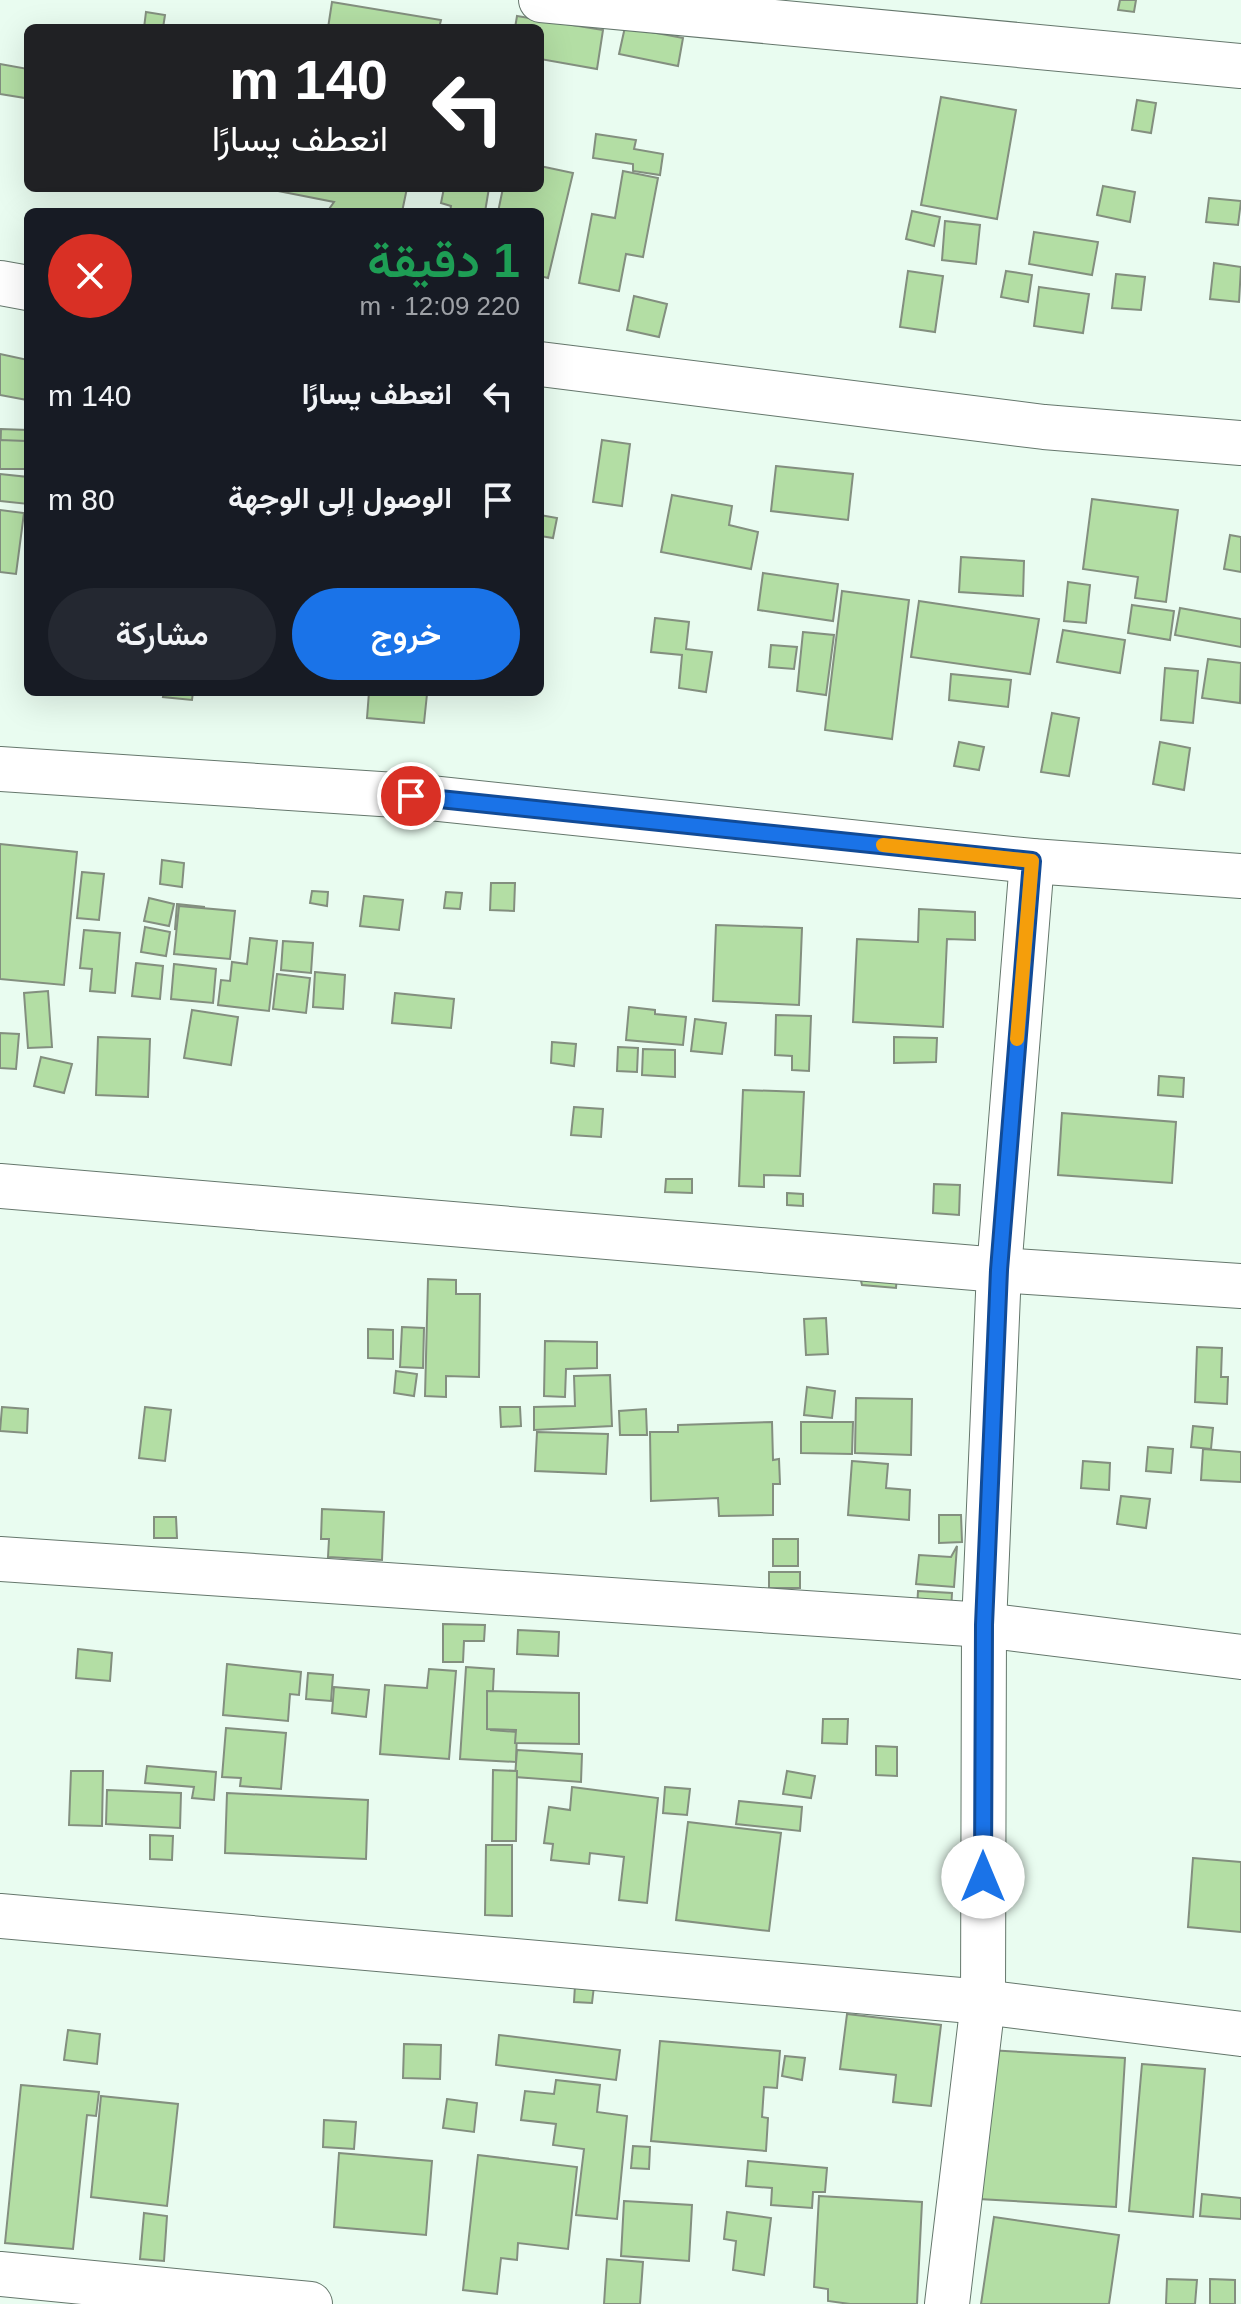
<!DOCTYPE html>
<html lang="ar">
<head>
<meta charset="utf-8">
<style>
	body { margin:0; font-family:Arial,Vazirmatn,sans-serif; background:#242831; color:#f1f3f6; direction:rtl; height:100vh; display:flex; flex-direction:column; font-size:30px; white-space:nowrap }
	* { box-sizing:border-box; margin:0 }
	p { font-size:26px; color:#9ea1a6 }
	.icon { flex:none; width:44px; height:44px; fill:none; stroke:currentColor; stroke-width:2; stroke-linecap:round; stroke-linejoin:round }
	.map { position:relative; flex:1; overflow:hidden; direction:ltr }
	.sheet { position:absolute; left:24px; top:208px; width:520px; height:488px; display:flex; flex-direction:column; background:#171b24; border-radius:12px; box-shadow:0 8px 32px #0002; direction:rtl }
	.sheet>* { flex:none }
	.guide { position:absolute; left:24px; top:24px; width:520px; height:168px; border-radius:12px; box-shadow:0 8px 32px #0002; direction:rtl; background:#202124; color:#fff; overflow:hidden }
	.pin { position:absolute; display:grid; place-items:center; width:68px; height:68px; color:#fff; margin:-34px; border:4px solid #fff; border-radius:50%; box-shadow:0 2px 8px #0007 }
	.me { position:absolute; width:88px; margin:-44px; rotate:0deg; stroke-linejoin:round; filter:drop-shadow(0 0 6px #0008) }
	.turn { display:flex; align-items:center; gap:28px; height:168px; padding:0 24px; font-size:36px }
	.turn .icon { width:104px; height:104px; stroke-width:2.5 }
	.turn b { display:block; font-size:56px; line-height:68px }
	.round { display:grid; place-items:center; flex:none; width:84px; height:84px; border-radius:42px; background:#242831 }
	.headline { display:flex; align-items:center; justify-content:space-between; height:136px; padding:0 24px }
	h1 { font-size:48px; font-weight:600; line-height:60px; color:#1e9e55 }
	.action { display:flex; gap:16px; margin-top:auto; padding:16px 24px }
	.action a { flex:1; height:92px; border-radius:48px; background:#1a73e8; color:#fff; font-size:32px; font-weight:600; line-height:92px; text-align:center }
	.action a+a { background:#242831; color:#f1f3f6 }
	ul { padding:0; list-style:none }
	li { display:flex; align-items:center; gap:24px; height:104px; padding:0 24px }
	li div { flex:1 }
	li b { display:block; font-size:30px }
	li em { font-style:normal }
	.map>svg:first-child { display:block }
	.building { fill:#b3dea4; stroke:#838f7f; stroke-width:2 }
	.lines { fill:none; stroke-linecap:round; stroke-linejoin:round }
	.street-casing { stroke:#65776c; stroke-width:46 }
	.street { stroke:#fff; stroke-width:44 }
	.route-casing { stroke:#114b97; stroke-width:20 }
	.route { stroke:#1a73e8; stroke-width:14 }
	.slow { stroke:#f59e0b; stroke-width:14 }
</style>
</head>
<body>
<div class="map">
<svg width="1241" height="2304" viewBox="0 0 1241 2304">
	<rect width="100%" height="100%" fill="#e9fcf0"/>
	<g class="building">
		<polygon points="1120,0 1136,0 1134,12 1118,10"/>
		<polygon points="332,2 441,20 439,28 328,28"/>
		<polygon points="146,12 165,15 163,28 144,28"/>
		<polygon points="517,16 603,30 597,69 540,59 540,28 515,28"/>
		<polygon points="625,27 683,38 678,66 619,54"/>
		<polygon points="0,64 28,69 25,98 0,94"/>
		<polygon points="941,97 1016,110 997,219 921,205"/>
		<polygon points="1137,100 1156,103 1151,133 1132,130"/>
		<polygon points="596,134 636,140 634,149 663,154 660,175 633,171 633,164 593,158"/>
		<polygon points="540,166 573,173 548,278 540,276 540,212 498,212 503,188 540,188"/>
		<polygon points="623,171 658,178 643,257 626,254 619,291 579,283 592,214 615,218"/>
		<polygon points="1103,186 1135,192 1130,222 1097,215"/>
		<polygon points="407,188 402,212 327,212 334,202 268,189"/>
		<polygon points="444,188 489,188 485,212 450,212 451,206 441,203"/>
		<polygon points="1209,198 1241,201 1238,225 1206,222"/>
		<polygon points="912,211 940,217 934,246 906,239"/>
		<polygon points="945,221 980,225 976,264 942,260"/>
		<polygon points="1034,232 1098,242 1092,275 1029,264"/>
		<polygon points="1214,263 1241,267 1239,302 1210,299"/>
		<polygon points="908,271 943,276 935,332 900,327"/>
		<polygon points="1006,271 1032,275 1028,302 1001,297"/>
		<polygon points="1116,274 1145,277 1141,310 1112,308"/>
		<polygon points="1039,287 1089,294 1083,333 1034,326"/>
		<polygon points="634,296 667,304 659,337 627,330"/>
		<polygon points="0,354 28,360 27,400 0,395"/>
		<polygon points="1,429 28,430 28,465 0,464"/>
		<polygon points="0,440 26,441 26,469 0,469"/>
		<polygon points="602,440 630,444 622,506 593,502"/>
		<polygon points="776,466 853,474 848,520 771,511"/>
		<polygon points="0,474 28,477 28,504 0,501"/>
		<polygon points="672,495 732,506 729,525 758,532 751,569 661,552"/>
		<polygon points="1092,499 1178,510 1166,602 1135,598 1138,577 1083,569"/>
		<polygon points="0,510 24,513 16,574 0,572"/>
		<polygon points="540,515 557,518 553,538 540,536"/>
		<polygon points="1230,535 1241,537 1241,572 1224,569"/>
		<polygon points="961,557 1024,561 1023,596 959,592"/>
		<polygon points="763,573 838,584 833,621 758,610"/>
		<polygon points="1068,582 1090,585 1086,623 1064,621"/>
		<polygon points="842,591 909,600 892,739 825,730"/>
		<polygon points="919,601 1039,619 1030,674 911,657"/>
		<polygon points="1132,605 1174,611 1170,640 1128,633"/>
		<polygon points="1180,608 1241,619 1241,647 1175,635"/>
		<polygon points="655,618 689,622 686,649 712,652 706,692 679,688 682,655 651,652"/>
		<polygon points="1063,630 1125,640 1120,673 1057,662"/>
		<polygon points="803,632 834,635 826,695 797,691"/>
		<polygon points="771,645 797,647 794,669 769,667"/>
		<polygon points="1208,659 1241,663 1240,703 1202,698"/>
		<polygon points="1165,668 1198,671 1193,723 1161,720"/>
		<polygon points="951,674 1011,680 1008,707 949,700"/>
		<polygon points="164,692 193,692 192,700 163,697"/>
		<polygon points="369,692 427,694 424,723 367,718"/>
		<polygon points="1052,713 1079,718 1069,776 1041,772"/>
		<polygon points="959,742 984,747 979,770 954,766"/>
		<polygon points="1160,742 1190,748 1184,790 1153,784"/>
		<polygon points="0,844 77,852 64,985 0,979"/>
		<polygon points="162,860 184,863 182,887 160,884"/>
		<polygon points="82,872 104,874 99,920 77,918"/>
		<polygon points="491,883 515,883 514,911 490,910"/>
		<polygon points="312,891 328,892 327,906 310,903"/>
		<polygon points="446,892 462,893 460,909 444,908"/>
		<polygon points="364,896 403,900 399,930 360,926"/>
		<polygon points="149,898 174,904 169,926 144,921"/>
		<polygon points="177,904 204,907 202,932 175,929"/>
		<polygon points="179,906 235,911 230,959 174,954"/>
		<polygon points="919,909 975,912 975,940 947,939 943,1027 853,1022 857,939 918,942"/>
		<polygon points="716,925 802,928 799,1005 713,1001"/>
		<polygon points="145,927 170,932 166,956 141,952"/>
		<polygon points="84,930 120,933 115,993 90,991 92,969 80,968"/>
		<polygon points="250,938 277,941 269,1011 218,1005 221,980 230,981 232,962 247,964"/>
		<polygon points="283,941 313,943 311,973 281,970"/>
		<polygon points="136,963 163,966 160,999 132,996"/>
		<polygon points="174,964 216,969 213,1003 171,999"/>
		<polygon points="315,972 345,975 343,1009 313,1007"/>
		<polygon points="277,974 310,978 306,1013 273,1009"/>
		<polygon points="48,991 52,1047 28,1048 24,993"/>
		<polygon points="395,993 454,999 451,1028 392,1023"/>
		<polygon points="629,1007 655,1010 655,1014 686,1017 683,1045 626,1040"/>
		<polygon points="192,1010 238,1017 231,1065 184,1058"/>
		<polygon points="776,1015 811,1016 809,1071 792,1070 792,1056 775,1055"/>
		<polygon points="695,1019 726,1023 722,1054 691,1051"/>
		<polygon points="0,1033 19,1034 16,1069 0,1068"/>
		<polygon points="98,1037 150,1039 148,1097 96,1095"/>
		<polygon points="894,1037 937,1038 936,1062 894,1063"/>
		<polygon points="552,1042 576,1044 574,1066 551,1063"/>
		<polygon points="618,1047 638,1048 637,1072 617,1071"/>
		<polygon points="643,1049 675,1050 675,1077 642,1075"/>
		<polygon points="41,1057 72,1064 64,1093 34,1086"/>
		<polygon points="1159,1076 1184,1078 1183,1097 1158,1095"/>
		<polygon points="743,1090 804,1092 800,1176 764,1175 764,1187 739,1186"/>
		<polygon points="574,1107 603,1109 601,1137 571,1135"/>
		<polygon points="1062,1113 1176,1122 1172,1183 1058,1175"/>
		<polygon points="666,1179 692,1179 692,1193 665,1192"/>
		<polygon points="934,1184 960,1185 959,1215 933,1213"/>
		<polygon points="787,1193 803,1194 803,1206 787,1205"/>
		<polygon points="859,1272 897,1275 896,1288 862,1285"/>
		<polygon points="428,1279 456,1280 456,1294 480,1294 479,1377 446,1376 446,1397 425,1396"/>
		<polygon points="826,1318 828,1354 806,1355 804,1319"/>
		<polygon points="402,1327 424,1328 423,1368 400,1367"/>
		<polygon points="368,1329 393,1330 393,1359 368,1358"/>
		<polygon points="545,1341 597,1342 597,1368 566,1369 565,1397 544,1396"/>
		<polygon points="1197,1347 1222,1348 1221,1377 1228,1377 1227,1404 1195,1402"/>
		<polygon points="396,1371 417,1374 414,1396 394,1393"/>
		<polygon points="610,1375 612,1426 534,1430 534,1407 575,1406 574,1376"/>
		<polygon points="807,1387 835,1391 832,1418 804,1415"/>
		<polygon points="856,1398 912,1399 911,1455 855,1453"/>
		<polygon points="2,1407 28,1409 27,1433 0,1431"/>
		<polygon points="145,1407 171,1410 165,1461 139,1458"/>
		<polygon points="500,1407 520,1407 521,1426 501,1427"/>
		<polygon points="646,1409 647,1435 620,1435 619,1411"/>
		<polygon points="772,1422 773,1460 779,1459 780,1484 773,1484 773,1515 719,1516 718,1498 651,1501 650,1432 678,1432 678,1425"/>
		<polygon points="801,1422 853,1422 852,1454 801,1453"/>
		<polygon points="1193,1426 1213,1428 1211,1449 1191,1447"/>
		<polygon points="537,1432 608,1434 606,1474 535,1471"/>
		<polygon points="1148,1447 1173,1449 1171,1473 1146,1471"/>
		<polygon points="1203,1449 1241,1452 1241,1482 1201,1480"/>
		<polygon points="852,1461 888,1464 886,1488 910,1490 909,1520 848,1515"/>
		<polygon points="1083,1461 1110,1463 1109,1490 1081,1488"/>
		<polygon points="1121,1496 1150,1499 1146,1528 1117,1524"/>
		<polygon points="322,1509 384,1512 382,1560 328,1557 329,1539 321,1539"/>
		<polygon points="939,1515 961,1515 962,1542 939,1543"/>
		<polygon points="154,1517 176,1517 177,1538 154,1538"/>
		<rect x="773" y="1539" width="25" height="27"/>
		<polygon points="957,1546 954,1587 916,1584 919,1555 951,1557"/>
		<rect x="769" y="1572" width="31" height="16"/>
		<polygon points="918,1591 952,1593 951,1612 917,1609"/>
		<polygon points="443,1624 485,1625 484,1641 464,1641 463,1662 443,1662"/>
		<polygon points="518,1630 559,1632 558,1656 517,1654"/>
		<polygon points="78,1649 112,1653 110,1681 76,1678"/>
		<polygon points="227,1664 301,1672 299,1695 290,1694 288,1721 223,1715"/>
		<polygon points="466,1667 494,1669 491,1730 517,1732 516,1762 460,1759"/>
		<polygon points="429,1669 456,1671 449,1759 380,1754 385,1685 427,1688"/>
		<polygon points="308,1673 333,1675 331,1701 306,1699"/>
		<polygon points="334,1687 369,1690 366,1717 332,1713"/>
		<polygon points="487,1691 579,1693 579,1744 515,1743 516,1730 487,1729"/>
		<polygon points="823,1719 848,1719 847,1744 822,1743"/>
		<polygon points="226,1728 286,1733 281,1789 240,1786 241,1778 222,1777"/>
		<polygon points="876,1746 897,1747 897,1776 876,1775"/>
		<polygon points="517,1750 582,1754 581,1782 515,1777"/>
		<polygon points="147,1766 216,1772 214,1800 192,1798 194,1787 145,1783"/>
		<polygon points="493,1770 517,1771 516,1841 492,1841"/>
		<polygon points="71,1771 103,1771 102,1826 69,1825"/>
		<polygon points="787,1771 815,1776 811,1798 783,1794"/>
		<polygon points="572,1787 658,1798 647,1903 619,1900 624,1857 590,1853 589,1864 551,1860 553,1844 544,1843 549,1807 570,1810"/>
		<polygon points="665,1787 690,1789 687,1815 663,1813"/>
		<polygon points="107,1790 181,1793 180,1828 106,1824"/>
		<polygon points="227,1793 368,1800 366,1859 225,1853"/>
		<polygon points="739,1801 802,1807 800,1831 736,1824"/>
		<polygon points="688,1822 781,1833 769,1931 676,1920"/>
		<polygon points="150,1835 173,1836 172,1860 150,1859"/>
		<polygon points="486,1845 512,1845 512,1916 485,1915"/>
		<polygon points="1193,1858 1241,1862 1241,1932 1188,1927"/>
		<polygon points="575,1985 594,1986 592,2003 574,2002"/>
		<polygon points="847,2014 941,2025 931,2106 893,2102 896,2075 840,2069"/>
		<polygon points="68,2030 100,2034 97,2064 64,2060"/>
		<polygon points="499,2035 620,2050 616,2080 496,2065"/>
		<polygon points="660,2041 780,2051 777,2088 764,2087 762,2117 768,2118 766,2151 651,2141"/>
		<polygon points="404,2044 441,2045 440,2079 403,2078"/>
		<polygon points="988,2050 1125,2058 1116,2207 979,2199"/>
		<polygon points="785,2056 805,2058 802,2080 782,2076"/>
		<polygon points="1142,2064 1205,2069 1193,2217 1129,2211"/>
		<polygon points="556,2080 600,2085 597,2112 627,2116 617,2219 576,2215 584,2149 553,2145 556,2124 521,2120 525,2091 554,2094"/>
		<polygon points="21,2085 99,2092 96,2116 87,2115 73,2249 5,2243"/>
		<polygon points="101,2096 178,2104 167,2206 91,2197"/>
		<polygon points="447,2099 477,2103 474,2132 443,2128"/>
		<polygon points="324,2120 356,2122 354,2149 323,2147"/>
		<polygon points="633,2146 650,2147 649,2169 631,2168"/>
		<polygon points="339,2153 432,2161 426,2235 334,2227"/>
		<polygon points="478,2155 577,2167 568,2249 518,2243 517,2260 501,2258 497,2294 463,2290"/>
		<polygon points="748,2161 827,2168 825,2192 813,2192 812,2208 771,2205 772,2188 746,2186"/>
		<polygon points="1202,2194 1241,2198 1241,2219 1200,2216"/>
		<polygon points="819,2196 922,2202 917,2304 850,2304 828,2301 828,2289 814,2287"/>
		<polygon points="624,2201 692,2205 689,2261 621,2256"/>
		<polygon points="727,2212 771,2218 764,2275 733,2270 736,2241 724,2239"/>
		<polygon points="144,2213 167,2216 164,2261 140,2259"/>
		<polygon points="994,2217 1119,2235 1109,2304 981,2304"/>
		<polygon points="607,2259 643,2262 640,2304 604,2304"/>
		<polygon points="1167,2279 1197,2280 1195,2304 1166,2304"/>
		<polygon points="1210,2279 1235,2280 1235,2304 1210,2304"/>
	</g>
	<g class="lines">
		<g class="street-casing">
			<g id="street">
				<polyline points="541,0 1241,66"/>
				<polyline points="0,283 28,288"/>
				<polyline points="540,364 1044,427 1241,443"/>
				<polyline points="0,769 411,796 1032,861 1241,876"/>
				<polyline points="0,1186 999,1270 1241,1286"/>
				<polyline points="0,1559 984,1625 1241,1657"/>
				<polyline points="0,1916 983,2002 1241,2034"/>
				<polyline points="0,2274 310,2304"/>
				<polyline points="947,2304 983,2002 984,1625 999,1270 1032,861"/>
			</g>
		</g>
		<use href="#street" class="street"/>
	</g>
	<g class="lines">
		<g class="route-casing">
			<polyline id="route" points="411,796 1032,861 999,1270 984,1625 983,1877"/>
		</g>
		<use href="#route" class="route"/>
		<polyline class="slow" points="883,845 1032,861 1017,1039"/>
	</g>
</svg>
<div class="pin" style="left:411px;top:796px;background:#d93025"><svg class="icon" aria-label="arrive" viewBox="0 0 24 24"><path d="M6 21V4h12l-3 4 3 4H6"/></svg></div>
<svg class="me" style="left:983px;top:1877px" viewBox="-20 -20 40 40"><circle r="19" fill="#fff"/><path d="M0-13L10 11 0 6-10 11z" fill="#1a73e8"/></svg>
<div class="guide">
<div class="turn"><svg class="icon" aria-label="left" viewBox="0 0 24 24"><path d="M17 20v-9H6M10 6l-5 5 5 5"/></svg><div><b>140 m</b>انعطف يسارًا</div></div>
</div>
<section class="sheet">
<div class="headline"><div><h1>1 دقيقة</h1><p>220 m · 12:09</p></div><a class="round" style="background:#d93025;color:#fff"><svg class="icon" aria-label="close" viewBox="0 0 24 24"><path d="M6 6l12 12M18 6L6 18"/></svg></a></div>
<ul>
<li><svg class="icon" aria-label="left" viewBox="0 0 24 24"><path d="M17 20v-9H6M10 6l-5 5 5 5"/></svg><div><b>انعطف يسارًا</b></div><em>140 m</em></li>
<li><svg class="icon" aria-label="arrive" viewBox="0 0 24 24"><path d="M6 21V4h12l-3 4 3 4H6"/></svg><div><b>الوصول إلى الوجهة</b></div><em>80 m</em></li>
</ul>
<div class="action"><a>خروج</a><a>مشاركة</a></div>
</section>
</div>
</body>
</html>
